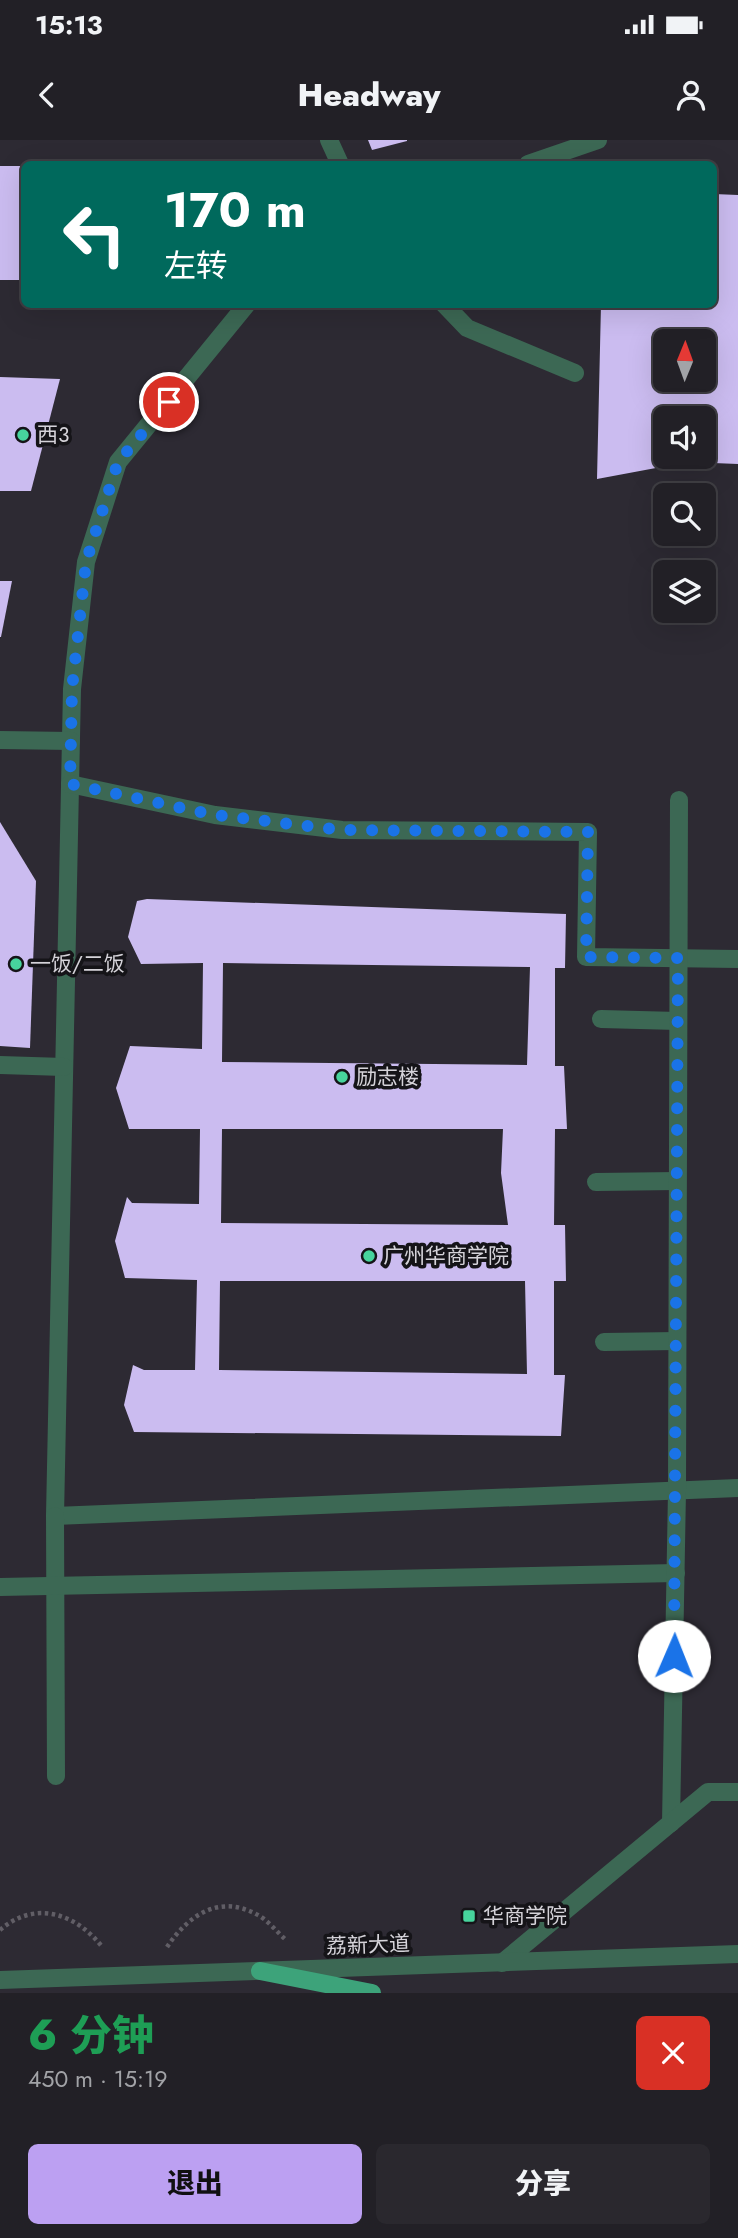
<!DOCTYPE html>
<html lang="zh">
<head>
<meta charset="utf-8">
<style>
	body { margin:0; font-family:Jost,"Noto Sans SC",sans-serif; background:#2a282e; color:#f1f3f6; height:100vh; display:flex; flex-direction:column; font-size:26px; white-space:nowrap }
	* { box-sizing:border-box; margin:0 }
	p { font-size:23px; color:#a2a3a7 }
	.icon { flex:none; width:38px; height:38px; fill:none; stroke:currentColor; stroke-width:2; stroke-linecap:round; stroke-linejoin:round }
	.map { position:relative; height:1853px; overflow:hidden }
	.panel { display:flex; flex-direction:column; background:#222026; flex:1 }
	.panel>* { flex:none }
	.banner { position:absolute; left:21px; top:21px; width:696px; height:147px; border-radius:10px; box-shadow:0 7px 28px #0002,0 0 0 2px #3f3e43; background:#00695c; color:#fff; overflow:hidden }
	.needle { width:46px; rotate:1deg }
	.fabs { position:absolute; left:653px; top:189px; display:grid; gap:14px }
	.fabs a { display:grid; place-items:center; width:63px; height:63px; border-radius:10px; background:#222026; box-shadow:0 7px 28px #0002,0 0 0 2px #3f3e43; font-size:35px }
	.pin { position:absolute; display:grid; place-items:center; width:60px; height:60px; color:#fff; margin:-30px; border:4px solid #fff; border-radius:50%; box-shadow:0 2px 7px #0007 }
	.me { position:absolute; width:77px; margin:-38px; rotate:1deg; stroke-linejoin:round; filter:drop-shadow(0 0 5px #0008) }
	.turn { display:flex; align-items:center; gap:24px; height:147px; padding:0 28px; font-size:32px }
	.turn .icon { width:91px; height:91px; stroke-width:2.5 }
	.turn b { display:block; font-size:49px; line-height:60px }
	.round { display:grid; place-items:center; flex:none; width:74px; height:74px; border-radius:10px; background:#2a282e }
	.overview { display:flex; align-items:center; justify-content:space-between; height:119px; padding:0 28px }
	h1 { font-size:42px; font-weight:800; line-height:52px; color:#1e9e55 }
	.action { display:flex; gap:14px; margin-top:auto; padding:14px 28px }
	.action a { flex:1; height:80px; border-radius:10px; background:#bca0f2; color:#111; font-size:28px; font-weight:800; line-height:80px; text-align:center }
	.action a+a { background:#2a282e; color:#f1f3f6 }
	.status { display:flex; justify-content:space-between; align-items:center; height:49px; padding:0 35px; background:#222026; direction:ltr }
	.status svg { height:19px; fill:currentColor }
	header { display:flex; justify-content:space-between; align-items:center; height:91px; padding:0 28px; background:#222026; font-size:32px; font-weight:800 }
	.map>svg:first-child { display:block }
	.building { fill:#cbbcf0; fill-rule:evenodd }
	.lines { fill:none; stroke-linecap:round; stroke-linejoin:round }
	.path { stroke:#615e66; stroke-width:4.5; stroke-dasharray:3.5 3.5; stroke-linecap:butt }
	.minor { stroke:#3c6854; stroke-width:18 }
	.tertiary { stroke:#3c6854; stroke-width:18 }
	.primary { stroke:#3da37a; stroke-width:18 }
	.route { stroke:#1a73e8; stroke-width:12; stroke-dasharray:0 21.6 }
	.poi-dot { fill:#47d49d; stroke:#151418; stroke-width:2.5 }
	.labels { text-anchor:middle; stroke-width:7; stroke-linejoin:round; paint-order:stroke }
	.poi-label { font-size:21px; fill:#d5d3d9; stroke:#151418; text-anchor:start }
	.street-label { font-size:21px; fill:#d5d3d9; stroke:#151418 }
</style>
</head>
<body>
<div class="status"><b>15:13</b><svg viewBox="0 0 49 12"><path d="M0 12V9h3v3zM5 12V6h3v6zM10 12V3h3v9zM15 12V0h3v12zM26 1h20v11H26zM47 4h2v5h-2z"/></svg></div>
<header><svg class="icon" aria-label="back" viewBox="0 0 24 24"><path d="M15 5l-7 7 7 7"/></svg>Headway<svg class="icon" aria-label="person" viewBox="0 0 24 24"><circle cx="12" cy="8" r="4"/><path d="M4 21q1-7 8-7t8 7"/></svg></header>
<div class="map">
<svg width="738" height="1853" viewBox="0 0 738 1853">
	<rect width="100%" height="100%" fill="#2d2a33"/>
	<g class="building">
		<polygon points="368,0 407,0 407,1 372,10"/>
		<rect x="0" y="26" width="24" height="114"/>
		<path d="M714 54 738 55V324L688 322 597 339 601 164H714ZM665 201H704V240H665ZM665 278H704V317H665Z"/>
		<polygon points="0,237 60,239 31,351 0,351"/>
		<polygon points="0,441 12,441 1,497 0,497"/>
		<polygon points="0,682 36,741 30,908 0,906"/>
		<path d="M147 759 566 774 565 828H555V926H564L567 989H555L554 1085H565L566 1141H554V1235H565L561 1296 134 1292 124 1265 133 1225 144 1230H195L197 1140 125 1138 115 1101 127 1057 132 1063 199 1064 200 989H129L116 948 130 906 202 909 203 823 141 824 128 797 137 761ZM223 823 530 827 527 925 222 922ZM222 989H503L501 1033 508 1085 221 1083ZM220 1141H525L527 1234 219 1230Z"/>
	</g>
	<g class="lines">
		<g class="path">
			<path d="M0 1790C36 1759 77 1774 103 1808"/>
			<path d="M167 1807C188 1776 218 1754 256 1774 267 1779 277 1792 286 1800"/>
		</g>
		<g class="minor">
			<polyline points="329,0 340,24"/>
			<polyline points="528,24 598,0"/>
			<polyline points="247,164 118,322 86,422 72,549 55,1376 738,1348"/>
			<polyline points="444,164 467,188 575,233"/>
			<polyline points="0,600 71,601"/>
			<polyline points="70,644 215,675 342,690 588,692 586,817 738,819"/>
			<polyline points="601,879 678,881"/>
			<polyline points="0,925 64,927"/>
			<polyline points="596,1042 677,1041"/>
			<polyline points="604,1202 677,1201"/>
			<polyline points="55,1376 56,1636"/>
			<polyline points="0,1447 676,1433"/>
			<polyline points="671,1683 677,1351 679,660"/>
		</g>
		<g class="tertiary">
			<polyline points="502,1823 708,1652 738,1652"/>
			<polyline points="0,1840 738,1814"/>
		</g>
		<polyline class="primary" points="260,1831 372,1853"/>
	</g>
	<g class="lines">
		<polyline class="route" points="169,262 118,322 86,422 72,549 70,644 215,675 342,690 588,692 586,817 678,818 674,1516"/>
	</g>
	<g class="poi-dot">
		<circle cx="23" cy="295" r="7"/>
		<circle cx="16" cy="824" r="7"/>
		<circle cx="342" cy="937" r="7"/>
		<circle cx="369" cy="1116" r="7"/>
		<rect x="462" y="1769" width="14" height="14" rx="3.5"/>
	</g>
	<g class="labels">
		<g class="poi-label">
			<text x="37" y="302">西3</text>
			<text x="30" y="831">一饭/二饭</text>
			<text x="356" y="944">励志楼</text>
			<text x="383" y="1123">广州华商学院</text>
			<text x="483" y="1783">华商学院</text>
		</g>
		<g class="street-label">
			<text transform="translate(368 1805) rotate(-2)" y="7">荔新大道</text>
		</g>
	</g>
</svg>
<div class="fabs">
<a><svg class="needle" viewBox="-14 -14 28 28"><path d="M0-13l5 13h-10z" fill="#e53935"/><path d="M0 13l5-13h-10z" fill="#a2a3a7"/></svg></a>
<a><svg class="icon" aria-label="sound" viewBox="0 0 24 24"><path d="M4 9h4l5-4v14l-5-4H4zM17 9q2 3 0 6"/></svg></a>
<a><svg class="icon" aria-label="search" viewBox="0 0 24 24"><circle cx="10" cy="10" r="6"/><path d="M15 15l6 6"/></svg></a>
<a><svg class="icon" aria-label="layers" viewBox="0 0 24 24"><path d="M12 4l9 5-9 5-9-5zM3 14l9 5 9-5"/></svg></a>
</div>
<div class="pin" style="left:169px;top:262px;background:#d93025"><svg class="icon" aria-label="arrive" viewBox="0 0 24 24"><path d="M6 21V4h12l-3 4 3 4H6"/></svg></div>
<svg class="me" style="left:674px;top:1516px" viewBox="-20 -20 40 40"><circle r="19" fill="#fff"/><path d="M0-13L10 11 0 6-10 11z" fill="#1a73e8"/></svg>
<div class="banner">
<div class="turn"><svg class="icon" aria-label="left" viewBox="0 0 24 24"><path d="M17 20v-9H6M10 6l-5 5 5 5"/></svg><div><b>170 m</b>左转</div></div>
</div>
</div>
<section class="panel">
<div class="overview"><div><h1>6 分钟</h1><p>450 m · 15:19</p></div><a class="round" style="background:#d93025;color:#fff"><svg class="icon" aria-label="close" viewBox="0 0 24 24"><path d="M6 6l12 12M18 6L6 18"/></svg></a></div>
<div class="action"><a>退出</a><a>分享</a></div>
</section>
</body>
</html>
